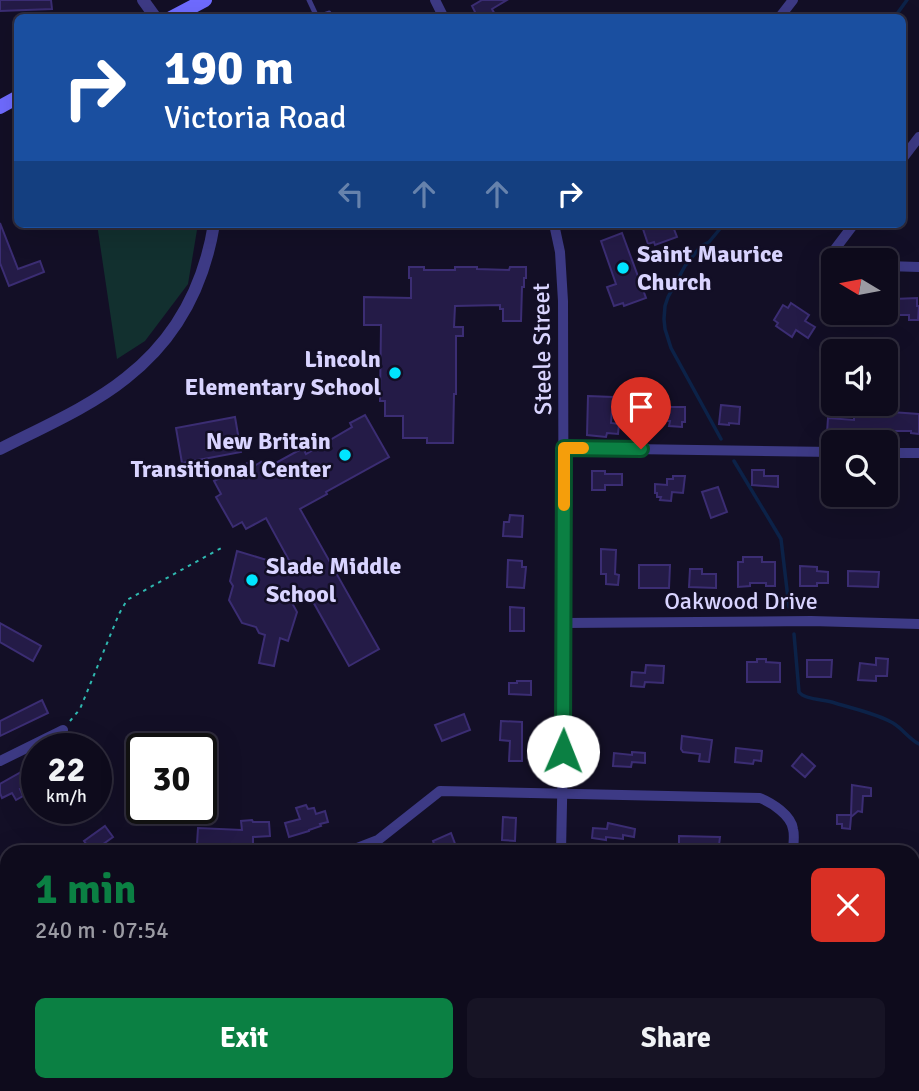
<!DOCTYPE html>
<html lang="en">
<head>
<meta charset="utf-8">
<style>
	body { margin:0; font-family:Signika,sans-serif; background:#171425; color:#f1f3f6; height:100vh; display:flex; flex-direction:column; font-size:26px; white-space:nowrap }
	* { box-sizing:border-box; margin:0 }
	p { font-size:23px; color:#9b9ba3 }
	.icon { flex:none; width:38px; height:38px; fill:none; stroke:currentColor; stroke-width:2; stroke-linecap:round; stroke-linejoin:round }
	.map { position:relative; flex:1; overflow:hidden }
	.drawer { position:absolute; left:0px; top:845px; width:920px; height:247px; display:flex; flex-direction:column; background:#0e0b1c; border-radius:21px 21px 0 0; box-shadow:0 7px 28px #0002,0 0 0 2px #2e2b3b }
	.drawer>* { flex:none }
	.top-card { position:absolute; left:14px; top:14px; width:892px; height:214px; border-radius:10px; box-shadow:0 7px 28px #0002,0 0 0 2px #2e2b3b; background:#1a4fa0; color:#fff; overflow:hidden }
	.needle { width:46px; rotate:280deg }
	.fabs { position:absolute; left:821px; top:248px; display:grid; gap:14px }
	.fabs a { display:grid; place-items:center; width:77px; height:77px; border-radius:10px; background:#0e0b1c; box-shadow:0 7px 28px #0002,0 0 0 2px #2e2b3b; font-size:35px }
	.speed { position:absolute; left:21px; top:733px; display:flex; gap:14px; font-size:35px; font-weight:700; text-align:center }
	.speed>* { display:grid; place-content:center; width:91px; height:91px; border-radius:50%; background:#0e0b1c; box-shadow:0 7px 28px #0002,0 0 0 2px #2e2b3b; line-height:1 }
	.speed small { font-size:18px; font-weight:400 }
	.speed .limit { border:4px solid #111; border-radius:10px; background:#fff; color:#111 }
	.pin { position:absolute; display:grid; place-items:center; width:60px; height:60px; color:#fff; margin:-72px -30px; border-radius:50% 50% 50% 0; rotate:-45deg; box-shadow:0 0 7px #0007 }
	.pin .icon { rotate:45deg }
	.me { position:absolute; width:77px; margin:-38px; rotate:1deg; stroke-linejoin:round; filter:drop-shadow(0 0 5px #0008) }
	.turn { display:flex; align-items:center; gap:24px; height:147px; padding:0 35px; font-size:32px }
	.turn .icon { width:91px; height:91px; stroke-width:2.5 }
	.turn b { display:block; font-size:49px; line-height:60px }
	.lanes { display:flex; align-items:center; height:66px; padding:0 35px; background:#0003; justify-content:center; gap:35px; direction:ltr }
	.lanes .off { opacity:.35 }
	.round { display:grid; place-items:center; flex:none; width:74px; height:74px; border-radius:10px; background:#171425 }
	.overview { display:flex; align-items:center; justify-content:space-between; height:119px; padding:0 35px }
	h1 { font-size:42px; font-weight:700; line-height:52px; color:#0b8043 }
	.cta { display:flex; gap:14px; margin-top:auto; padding:14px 35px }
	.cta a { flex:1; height:80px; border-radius:10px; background:#0b8043; color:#fff; font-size:28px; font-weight:700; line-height:80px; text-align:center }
	.cta a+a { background:#171425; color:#f1f3f6 }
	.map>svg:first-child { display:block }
	.green { fill:#12302f }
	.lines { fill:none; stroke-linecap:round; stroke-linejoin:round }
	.stream { stroke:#0c2248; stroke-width:3.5 }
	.building { fill:#241b47; stroke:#3b2d73; stroke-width:2 }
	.path { stroke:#2fb8b0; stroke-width:2; stroke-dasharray:3.5 5; stroke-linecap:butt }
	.service { stroke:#3d3a85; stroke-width:5 }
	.minor { stroke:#3d3a85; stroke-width:10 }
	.tertiary { stroke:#3d3a85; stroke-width:12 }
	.secondary { stroke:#6f6bff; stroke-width:14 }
	.route-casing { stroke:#07532c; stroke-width:18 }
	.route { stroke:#0b8043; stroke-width:12 }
	.slow { stroke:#f59e0b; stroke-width:12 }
	.poi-dot { fill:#00e5ff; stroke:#130f26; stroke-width:2.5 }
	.labels { text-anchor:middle; stroke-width:5; stroke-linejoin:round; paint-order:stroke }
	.poi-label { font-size:24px; font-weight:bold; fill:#d9d4ff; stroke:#130f26; text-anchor:start }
	.street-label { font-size:24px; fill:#d9d4ff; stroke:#130f26 }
</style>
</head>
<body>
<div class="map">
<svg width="919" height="1091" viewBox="0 0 919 1091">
	<rect width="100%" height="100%" fill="#130f26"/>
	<polygon class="green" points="97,224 198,224 188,284 145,341 117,359"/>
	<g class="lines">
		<g class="stream">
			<polyline points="894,18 907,0"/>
			<polyline points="721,439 671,348 665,329 664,319 665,306 668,297 685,266 701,246 709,242 724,224"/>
			<polyline points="734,461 781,539 789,607"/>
			<path d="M794 634 799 692C805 700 824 699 835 703 854 709 876 713 893 723 903 729 909 739 919 744"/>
		</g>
	</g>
	<g class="building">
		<polygon points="0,0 51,0 52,9 0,11"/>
		<polygon points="482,0 507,0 492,9 497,18 478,18 472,6"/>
		<polygon points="0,223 18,269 40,261 44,272 9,286 0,263"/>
		<polygon points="647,224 672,224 677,237 655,245 654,242 648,244 643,229 648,228"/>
		<polygon points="622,233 646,298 624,306 623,303 614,306 607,287 616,284 601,241"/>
		<polygon points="409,267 424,267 424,270 455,270 455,267 477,267 477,269 509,270 510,267 526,267 526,278 524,278 524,287 522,287 521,321 503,321 503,309 500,309 500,305 455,306 454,327 463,327 463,336 456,336 456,394 454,394 453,443 427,443 427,438 403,438 403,416 385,416 385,401 380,401 381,325 364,325 364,297 411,298 411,278 409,278"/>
		<polygon points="917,298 917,306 919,306 918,320 909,320 909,315 894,315 894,299"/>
		<polygon points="791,303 809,315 805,321 815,327 808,338 796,330 792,337 776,326 778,323 774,320 783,305 788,308"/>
		<polygon points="588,396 613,397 611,423 619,424 618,434 607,433 606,437 587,435"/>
		<polygon points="721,405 740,407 739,424 729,423 729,425 719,424"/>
		<polygon points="666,407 685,407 685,422 682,422 682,427 669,426 670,421 666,421"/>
		<polygon points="864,410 919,414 919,434 911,433 911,431 895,431 895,436 884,435 884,431 843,430 842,434 827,433 828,418 854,420 854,416 864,417"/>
		<polygon points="365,415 389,457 326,492 327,494 300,509 379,649 349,666 307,591 291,601 297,612 288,641 280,638 274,666 259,663 265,635 259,633 256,627 242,623 229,600 233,586 230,581 237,551 267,560 274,571 290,562 266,518 246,529 242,522 233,527 216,497 221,494 214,481 253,460 256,465 261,462 265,469 303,448 306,454 352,427 350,423"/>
		<polygon points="235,417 241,452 182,463 176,428"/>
		<polygon points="752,470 764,470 764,476 778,476 778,487 752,485"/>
		<polygon points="592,471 605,471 605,474 622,474 622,485 605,485 605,490 592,490"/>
		<polygon points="822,475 833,475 833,501 823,501"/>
		<polygon points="673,476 685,476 683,493 672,492 671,501 660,500 661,497 657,497 657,493 655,493 655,484 667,485 667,479 673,479"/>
		<polygon points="718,487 727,512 711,518 702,492"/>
		<polygon points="510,515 523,516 522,537 503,536 504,522 509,522"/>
		<polygon points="601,549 616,550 615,574 619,575 618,585 606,584 606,574 601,574"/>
		<polygon points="743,557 762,557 762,562 775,562 775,586 766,586 766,583 750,583 750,586 738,587 738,562 743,562"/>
		<polygon points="508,560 522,561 522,567 526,567 524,588 507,587"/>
		<polygon points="639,565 670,565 669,588 639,588"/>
		<polygon points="800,566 817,567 817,571 828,572 828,583 817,583 817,586 800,586"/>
		<polygon points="690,569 702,569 702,574 716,574 716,588 689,587"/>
		<polygon points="848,571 879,572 878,587 848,586"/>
		<polygon points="510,607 524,608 524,631 510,631"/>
		<polygon points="0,623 41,646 33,661 0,642"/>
		<polygon points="876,658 888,659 887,676 876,676 876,681 858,680 860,663 876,665"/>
		<polygon points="757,659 766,659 766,662 780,663 780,682 747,682 747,662 757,662"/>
		<polygon points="807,660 832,660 831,677 807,677"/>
		<polygon points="646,665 664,666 663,683 645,682 644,687 631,686 632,672 645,673"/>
		<polygon points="517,681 531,681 531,695 509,694 509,683 517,683"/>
		<polygon points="42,700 48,713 0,736 0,721"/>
		<polygon points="464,714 470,730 442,741 435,725"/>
		<polygon points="501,721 522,722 522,761 509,761 510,741 500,740"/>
		<polygon points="682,736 712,740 709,762 699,761 700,754 683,752 681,749"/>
		<polygon points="736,748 762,751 761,761 754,760 753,764 735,762"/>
		<polygon points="632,752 645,753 645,763 632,762 631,767 613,766 614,753 632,755"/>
		<polygon points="802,754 815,766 805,777 792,766"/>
		<polygon points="37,763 37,781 20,789 23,796 16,800 12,793 2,798 0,793 0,784"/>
		<polygon points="852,785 871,788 871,796 863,796 862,812 858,811 851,817 850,829 842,828 842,824 837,824 837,815 851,815"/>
		<polygon points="306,805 308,809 314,808 316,814 325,811 328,822 320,824 321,826 309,830 309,831 289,837 285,823 300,819 296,808"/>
		<polygon points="503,817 516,818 515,841 502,840"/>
		<polygon points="252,820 253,822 269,822 270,836 253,837 253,847 228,848 228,849 215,849 215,845 197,844 198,828 242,830 241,821"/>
		<polygon points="608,823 635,829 634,837 623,835 623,839 606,837 606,840 592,838 593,828 607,829"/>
		<polygon points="105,826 113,837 92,852 84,841"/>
		<polygon points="451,833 457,849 450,852 437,852 433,841"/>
		<polygon points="679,836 720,837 719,845 708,845 708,849 679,846"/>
	</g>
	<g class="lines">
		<polyline class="path" points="70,721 80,709 119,614 127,600 223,547"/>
		<polyline class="service" points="309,0 317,17 329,13"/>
		<g class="minor">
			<polyline points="435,0 444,18"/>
			<polyline points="779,18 793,0"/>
			<polyline points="903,158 919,137"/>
			<polyline points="554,224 560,252 563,301 564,708 561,852"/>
			<polyline points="846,261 832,253 854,224"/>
			<polyline points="886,266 919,267"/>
			<polyline points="564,448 833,452"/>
			<polyline points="886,453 919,453"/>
			<polyline points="564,623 811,621 919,624"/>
			<polyline points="0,761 63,730"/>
			<path d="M347 852 378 840 440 791 760 798C772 803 791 815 793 829 795 836 793 845 793 852"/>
			<polyline points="0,1037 7,1039"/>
			<polyline points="914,1038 919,1040"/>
			<polyline points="106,1085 114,1091"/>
			<polyline points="370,1085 372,1091"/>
			<polyline points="556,1091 556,1085"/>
			<polyline points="787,1091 787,1085"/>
		</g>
		<g class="tertiary">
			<polyline points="143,0 156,18"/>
			<path d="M0 449C41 428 90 407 126 378 176 339 204 286 214 224"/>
		</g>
		<g class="secondary">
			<polyline points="171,18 205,0"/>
			<polyline points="0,107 18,97"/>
		</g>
	</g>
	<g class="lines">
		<g class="route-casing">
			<polyline id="route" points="563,751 564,448 641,449"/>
		</g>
		<use href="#route" class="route"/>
		<polyline class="slow" points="564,505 564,448 583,448"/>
	</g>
	<g class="poi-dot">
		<circle cx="623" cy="268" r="7"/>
		<circle cx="395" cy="373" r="7"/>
		<circle cx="345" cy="455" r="7"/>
		<circle cx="252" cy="580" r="7"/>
	</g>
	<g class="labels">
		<g class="poi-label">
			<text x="637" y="262">Saint Maurice<tspan x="637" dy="28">Church</tspan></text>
			<text x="381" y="367" text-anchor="end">Lincoln<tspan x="381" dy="28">Elementary School</tspan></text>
			<text x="331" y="449" text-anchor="end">New Britain<tspan x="331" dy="28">Transitional Center</tspan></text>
			<text x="266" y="574">Slade Middle<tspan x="266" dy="28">School</tspan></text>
		</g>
		<g class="street-label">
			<text transform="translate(542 349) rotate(-91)" y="8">Steele Street</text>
			<text x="741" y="609">Oakwood Drive</text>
		</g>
	</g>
</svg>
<div class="fabs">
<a><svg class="needle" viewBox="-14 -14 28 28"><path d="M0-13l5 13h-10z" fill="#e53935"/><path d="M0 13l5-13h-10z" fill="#9b9ba3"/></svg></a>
<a><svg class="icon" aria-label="sound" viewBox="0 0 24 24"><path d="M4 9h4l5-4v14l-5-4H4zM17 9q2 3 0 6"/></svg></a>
<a><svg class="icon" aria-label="search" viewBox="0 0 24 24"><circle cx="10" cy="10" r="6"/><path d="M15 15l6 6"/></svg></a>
</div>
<div class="speed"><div>22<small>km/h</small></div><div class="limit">30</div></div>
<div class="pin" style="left:641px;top:449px;background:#d93025"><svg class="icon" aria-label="arrive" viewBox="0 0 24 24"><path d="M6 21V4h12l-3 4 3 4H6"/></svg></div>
<svg class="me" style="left:563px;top:751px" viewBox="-20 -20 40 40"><circle r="19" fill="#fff"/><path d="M0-13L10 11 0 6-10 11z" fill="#0b8043"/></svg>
<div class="top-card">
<div class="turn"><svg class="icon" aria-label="right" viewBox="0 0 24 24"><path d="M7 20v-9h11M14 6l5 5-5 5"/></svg><div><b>190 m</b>Victoria Road</div></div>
<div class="lanes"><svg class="icon off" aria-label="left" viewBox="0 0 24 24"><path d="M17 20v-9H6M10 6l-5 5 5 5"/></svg><svg class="icon off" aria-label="ahead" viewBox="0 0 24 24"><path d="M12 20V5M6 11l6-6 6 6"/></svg><svg class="icon off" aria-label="ahead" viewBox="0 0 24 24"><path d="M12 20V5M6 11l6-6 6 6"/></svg><svg class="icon" aria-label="right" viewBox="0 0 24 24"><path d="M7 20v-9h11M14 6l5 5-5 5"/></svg></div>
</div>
<section class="drawer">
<div class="overview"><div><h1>1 min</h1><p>240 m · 07:54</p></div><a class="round" style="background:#d93025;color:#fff"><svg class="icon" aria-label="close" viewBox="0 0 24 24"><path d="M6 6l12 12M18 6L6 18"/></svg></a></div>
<div class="cta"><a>Exit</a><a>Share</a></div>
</section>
</div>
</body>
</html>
